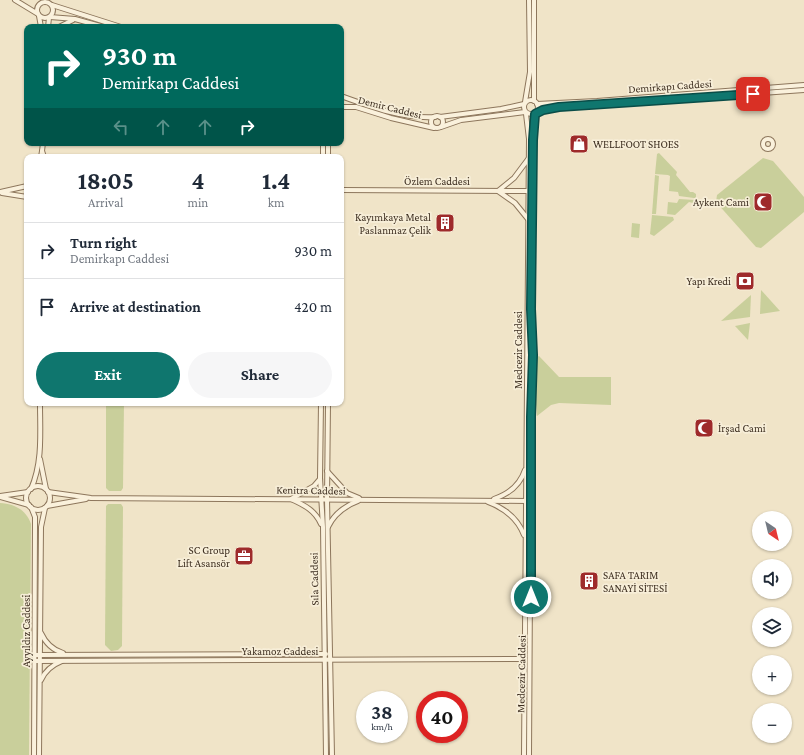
<!DOCTYPE html>
<html lang="en">
<head>
<meta charset="utf-8">
<style>
	body { margin:0; font-family:"Crimson Pro",serif; background:#f6f6f7; color:#1f2937; height:100vh; display:flex; flex-direction:column; font-size:15px; white-space:nowrap }
	* { box-sizing:border-box; margin:0 }
	p { font-size:13px; color:#747a83 }
	.icon { flex:none; width:22px; height:22px; fill:none; stroke:currentColor; stroke-width:2; stroke-linecap:round; stroke-linejoin:round }
	.map { position:relative; flex:1; overflow:hidden }
	.sheet { position:absolute; left:24px; top:154px; width:320px; height:252px; display:flex; flex-direction:column; background:#fff; border-radius:8px; box-shadow:0 1px 3px #0004 }
	.sheet>* { flex:none }
	.banner { position:absolute; left:24px; top:24px; width:320px; height:122px; border-radius:8px; box-shadow:0 1px 3px #0004; background:#00695c; color:#fff; overflow:hidden }
	.needle { width:26px; rotate:145deg }
	.controls { position:absolute; left:752px; top:511px; display:grid; gap:8px }
	.controls a { display:grid; place-items:center; width:40px; height:40px; border-radius:50%; background:#fff; box-shadow:0 1px 3px #0004; font-size:20px }
	.speed { position:absolute; left:356px; top:691px; display:flex; gap:8px; font-size:20px; font-weight:700; text-align:center }
	.speed>* { display:grid; place-content:center; width:52px; height:52px; border-radius:50%; background:#fff; box-shadow:0 1px 3px #0004; line-height:1 }
	.speed small { font-size:10px; font-weight:400 }
	.speed .limit { border:6px solid #d22; background:#fff; color:#111 }
	.pin { position:absolute; display:grid; place-items:center; width:34px; height:34px; color:#fff; margin:-17px; border-radius:8px; box-shadow:0 2px 6px #0006 }
	.me { position:absolute; width:44px; margin:-22px; rotate:0deg; stroke-linejoin:round; filter:drop-shadow(0 0 3px #0008) }
	.turn { display:flex; align-items:center; gap:14px; height:84px; padding:0 12px; font-size:18px }
	.turn .icon { width:52px; height:52px; stroke-width:2.5 }
	.turn b { display:block; font-size:28px; line-height:34px }
	.lanes { display:flex; align-items:center; height:38px; padding:0 12px; background:#0003; justify-content:center; gap:20px; direction:ltr }
	.lanes .off { opacity:.35 }
	.eta { display:flex; justify-content:space-evenly; align-items:center; height:68px; text-align:center }
	.eta b { font-size:24px; font-weight:700; line-height:28px }
	.primary-button { display:flex; gap:8px; margin-top:auto; padding:8px 12px }
	.primary-button a { flex:1; height:46px; border-radius:24px; background:#0f766e; color:#fff; font-size:16px; font-weight:700; line-height:46px; text-align:center }
	.primary-button a+a { background:#f6f6f7; color:#1f2937 }
	ul { padding:0; list-style:none }
	li { display:flex; align-items:center; gap:12px; height:56px; padding:0 12px; border-top:1px solid #e0e1e3 }
	li div { flex:1 }
	li b { display:block; font-size:15px }
	li em { font-style:normal }
	.map>svg:first-child { display:block }
	.green { fill:#c9cf9b }
	.lines { fill:none; stroke-linecap:round; stroke-linejoin:round }
	.minor-casing { stroke:#8d765c; stroke-width:6 }
	.minor { stroke:#faf1dc; stroke-width:4 }
	.route-casing { stroke:#0a4d48; stroke-width:10 }
	.route { stroke:#0f766e; stroke-width:7 }
	.labels { text-anchor:middle; stroke-width:3.5; stroke-linejoin:round; paint-order:stroke }
	.street-label { font-size:11px; fill:#3d2e20; stroke:#f7eed8 }
	.poi-label { font-size:11px; fill:#3d2e20; stroke:#f7eed8; text-anchor:end }
</style>
</head>
<body>
<div class="map">
<svg width="804" height="755" viewBox="0 0 804 755">
	<rect width="100%" height="100%" fill="#f0e4c8"/>
	<g class="green">
		<polygon points="659,153 677,172 676,175 690,192 693,192 696,194 696,198 694,198 679,196 678,192 669,191 670,176 668,175 655,174 657,154"/>
		<polygon points="763,158 773,161 804,197 804,212 761,248 756,247 716,202 717,195"/>
		<polygon points="655,175 659,176 656,214 652,214"/>
		<polygon points="679,199 695,200 693,203 689,202 675,215 667,214 668,202 677,203"/>
		<polygon points="652,215 673,217 674,220 654,236 650,234"/>
		<polygon points="632,223 640,224 639,238 631,237"/>
		<polygon points="761,290 780,311 760,314"/>
		<polygon points="751,295 750,317 721,321"/>
		<polygon points="750,323 748,340 735,326"/>
		<polygon points="539,356 559,377 611,377 611,405 559,403 551,405 537,416 535,392 536,358"/>
		<polygon points="106,403 124,403 123,488 121,491 109,491 106,488"/>
		<path d="M0 503C15 504 26 510 31 524L29 755H0Z"/>
		<polygon points="108,504 121,504 123,507 122,646 118,650 111,651 105,645 106,506"/>
	</g>
	<g class="lines">
		<g class="minor-casing">
			<g id="minor">
				<polyline points="15,0 38,14"/>
				<polyline points="534,0 534,101"/>
				<circle cx="45" cy="10" r="8"/>
				<polyline points="52,5 121,27"/>
				<polyline points="39,16 41,27"/>
				<polyline points="50,17 75,19 104,27"/>
				<polyline points="48,27 49,18"/>
				<polyline points="59,27 73,20"/>
				<path d="M341 96C371 107 403 119 435 117"/>
				<circle cx="531" cy="107" r="7"/>
				<polyline points="525,102 530,72 529,0"/>
				<polyline points="537,104 597,101 804,85"/>
				<polyline points="341,107 356,107 391,118 434,128"/>
				<polyline points="537,112 559,107 804,90"/>
				<circle cx="437" cy="122" r="6"/>
				<polyline points="440,117 501,109 524,104"/>
				<polyline points="441,127 461,120 525,112"/>
				<circle cx="768" cy="144" r="5"/>
				<polyline points="323,143 323,157"/>
				<polyline points="328,143 328,157"/>
				<polyline points="42,151 43,143"/>
				<polyline points="41,157 42,151 44,157"/>
				<polyline points="341,190 530,191"/>
				<polyline points="0,192 27,186"/>
				<polyline points="2,193 27,197"/>
				<polyline points="528,219 515,203 498,191 514,178 529,158"/>
				<polyline points="321,403 320,478 323,527 326,755"/>
				<polyline points="328,403 327,499 332,755"/>
				<polyline points="40,459 46,489"/>
				<polyline points="327,471 347,493 359,498"/>
				<path d="M320 479 314 486 291 499C304 505 315 510 321 524"/>
				<circle cx="38" cy="498" r="12"/>
				<path d="M31 489C43 462 40 431 40 403"/>
				<polyline points="48,492 91,498 527,501"/>
				<polyline points="0,496 28,492"/>
				<polyline points="0,497 29,505"/>
				<path d="M494 499C509 494 520 485 525 470"/>
				<path d="M488 502C504 508 518 519 524 535"/>
				<polyline points="47,506 86,499"/>
				<polyline points="31,507 35,517 35,526 34,755"/>
				<path d="M328 527C334 514 345 506 358 501"/>
				<path d="M41 633C45 642 53 650 63 653"/>
				<polyline points="35,655 326,654"/>
				<polyline points="35,661 525,659"/>
				<path d="M41 680C45 671 52 665 62 661"/>
				<polyline points="39,755 41,527 45,508"/>
				<polyline points="524,755 529,139 526,114"/>
				<polyline points="529,755 531,417 533,355 531,309 533,140 535,113"/>
			</g>
		</g>
		<use href="#minor" class="minor"/>
	</g>
	<g class="lines">
		<g class="route-casing">
			<polyline id="route" points="531,597 531,417 533,355 531,309 533,140 535,114 543,110 559,107 753,94"/>
		</g>
		<use href="#route" class="route"/>
	</g>
	<defs>
		<g id="shop-square" transform="scale(1)"><rect x="-9" y="-9" width="18" height="18" rx="4" fill="#9e2a2b" stroke="#f7eed8"/><path d="M-5-2.5h2.3a2.7 3.5 0 0 1 5.4 0H5L5.5 6h-11ZM-1.5-2.5h3a1.5 2.3 0 0 0-3 0Z" fill="#fff"/></g>
		<g id="mosque-square" transform="scale(1)"><rect x="-9" y="-9" width="18" height="18" rx="4" fill="#9e2a2b" stroke="#f7eed8"/><path d="M3.5-4.9A6 6 0 1 0 3.5 4.9A5 5 0 1 1 3.5-4.9Z" fill="#fff"/></g>
		<g id="building-square" transform="scale(1)"><rect x="-9" y="-9" width="18" height="18" rx="4" fill="#9e2a2b" stroke="#f7eed8"/><path d="M-4-6H4V6H1V3H-1V6H-4ZM-2.5-4.3h1.7v1.8h-1.7ZM.8-4.3h1.7v1.8H.8ZM-2.5-1h1.7V.8h-1.7ZM.8-1h1.7V.8H.8Z" fill="#fff"/></g>
		<g id="bank-square" transform="scale(1)"><rect x="-9" y="-9" width="18" height="18" rx="4" fill="#9e2a2b" stroke="#f7eed8"/><path d="M-6-4H6V4H-6ZM0-2.3a2.3 2.3 0 1 0 0 4.6a2.3 2.3 0 1 0 0-4.6Z" fill="#fff"/></g>
		<g id="office-square" transform="scale(1)"><rect x="-9" y="-9" width="18" height="18" rx="4" fill="#9e2a2b" stroke="#f7eed8"/><path d="M-6-3h4V-5.5h4V-3h4V5H-6ZM-1-4.5V-3h2v-1.5ZM-6 0V1H6V0Z" fill="#fff"/></g>
	</defs>
	<g fill-rule="evenodd">
		<use href="#shop-square" x="579" y="144"/>
		<use href="#mosque-square" x="763" y="202"/>
		<use href="#building-square" x="445" y="223"/>
		<use href="#bank-square" x="745" y="281"/>
		<use href="#mosque-square" x="704" y="428"/>
		<use href="#office-square" x="244" y="556"/>
		<use href="#building-square" x="589" y="581"/>
	</g>
	<g class="labels">
		<g class="street-label">
			<text transform="translate(670 86) rotate(-4)" y="4">Demirkapı Caddesi</text>
			<text transform="translate(390 107) rotate(14)" y="4">Demir Caddesi</text>
			<text x="437" y="185">Özlem Caddesi</text>
			<text transform="translate(518 350) rotate(-90)" y="4">Medcezir Caddesi</text>
			<text transform="translate(311 490) rotate(1)" y="4">Kenitra Caddesi</text>
			<text transform="translate(314 579) rotate(-91)" y="4">Sıla Caddesi</text>
			<text transform="translate(26 631) rotate(-90)" y="4">Ayyıldız Caddesi</text>
			<text x="280" y="655">Yakamoz Caddesi</text>
			<text transform="translate(521 674) rotate(-89)" y="4">Medcezir Caddesi</text>
		</g>
		<g class="poi-label">
			<text x="593" y="148" text-anchor="start">WELLFOOT SHOES</text>
			<text x="749" y="206">Aykent Cami</text>
			<text x="431" y="221">Kayımkaya Metal<tspan x="431" dy="13">Paslanmaz Çelik</tspan></text>
			<text x="731" y="285">Yapı Kredi</text>
			<text x="718" y="432" text-anchor="start">İrşad Cami</text>
			<text x="230" y="554">SC Group<tspan x="230" dy="13">Lift Asansör</tspan></text>
			<text x="603" y="579" text-anchor="start">SAFA TARIM<tspan x="603" dy="13">SANAYİ SİTESİ</tspan></text>
		</g>
	</g>
</svg>
<div class="controls">
<a><svg class="needle" viewBox="-14 -14 28 28"><path d="M0-13l5 13h-10z" fill="#e53935"/><path d="M0 13l5-13h-10z" fill="#747a83"/></svg></a>
<a><svg class="icon" aria-label="sound" viewBox="0 0 24 24"><path d="M4 9h4l5-4v14l-5-4H4zM17 9q2 3 0 6"/></svg></a>
<a><svg class="icon" aria-label="layers" viewBox="0 0 24 24"><path d="M12 4l9 5-9 5-9-5zM3 14l9 5 9-5"/></svg></a>
<a>+</a>
<a>−</a>
</div>
<div class="speed"><div>38<small>km/h</small></div><div class="limit">40</div></div>
<div class="pin" style="left:753px;top:94px;background:#d93025"><svg class="icon" aria-label="arrive" viewBox="0 0 24 24"><path d="M6 21V4h12l-3 4 3 4H6"/></svg></div>
<svg class="me" style="left:531px;top:597px" viewBox="-20 -20 40 40"><circle r="17" fill="#0f766e" stroke="#fff" stroke-width="3"/><path d="M0-11L8 9 0 5-8 9z" fill="#fff"/></svg>
<div class="banner">
<div class="turn"><svg class="icon" aria-label="right" viewBox="0 0 24 24"><path d="M7 20v-9h11M14 6l5 5-5 5"/></svg><div><b>930 m</b>Demirkapı Caddesi</div></div>
<div class="lanes"><svg class="icon off" aria-label="left" viewBox="0 0 24 24"><path d="M17 20v-9H6M10 6l-5 5 5 5"/></svg><svg class="icon off" aria-label="ahead" viewBox="0 0 24 24"><path d="M12 20V5M6 11l6-6 6 6"/></svg><svg class="icon off" aria-label="ahead" viewBox="0 0 24 24"><path d="M12 20V5M6 11l6-6 6 6"/></svg><svg class="icon" aria-label="right" viewBox="0 0 24 24"><path d="M7 20v-9h11M14 6l5 5-5 5"/></svg></div>
</div>
<section class="sheet">
<div class="eta">
<div><b>18:05</b><p>Arrival</p></div>
<div><b>4</b><p>min</p></div>
<div><b>1.4</b><p>km</p></div>
</div>
<ul>
<li><svg class="icon" aria-label="right" viewBox="0 0 24 24"><path d="M7 20v-9h11M14 6l5 5-5 5"/></svg><div><b>Turn right</b><p>Demirkapı Caddesi</p></div><em>930 m</em></li>
<li><svg class="icon" aria-label="arrive" viewBox="0 0 24 24"><path d="M6 21V4h12l-3 4 3 4H6"/></svg><div><b>Arrive at destination</b></div><em>420 m</em></li>
</ul>
<div class="primary-button"><a>Exit</a><a>Share</a></div>
</section>
</div>
</body>
</html>
